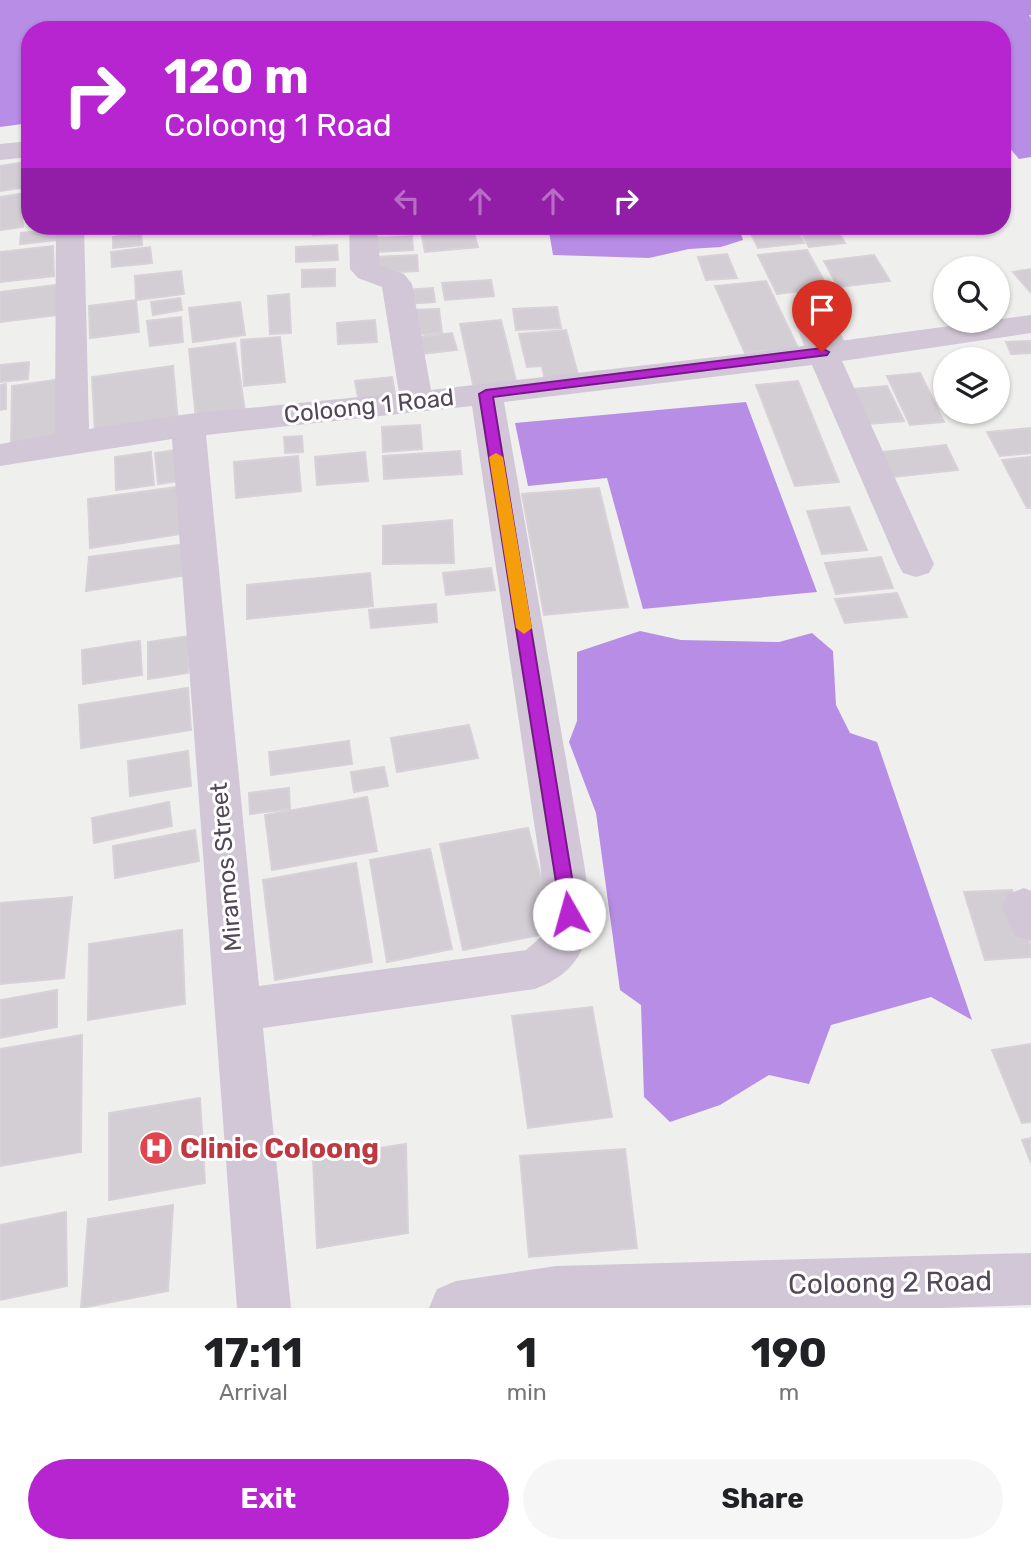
<!DOCTYPE html>
<html lang="en">
<head>
<meta charset="utf-8">
<style>
	body { margin:0; font-family:Rubik,sans-serif; background:#f6f6f6; color:#202124; height:100vh; display:flex; flex-direction:column; font-size:26px; white-space:nowrap }
	* { box-sizing:border-box; margin:0 }
	p { font-size:23px; color:#757577 }
	.icon { flex:none; width:38px; height:38px; fill:none; stroke:currentColor; stroke-width:2; stroke-linecap:round; stroke-linejoin:round }
	.map { position:relative; height:1308px; overflow:hidden }
	.side { display:flex; flex-direction:column; background:#fff; flex:1 }
	.side>* { flex:none }
	.hud { position:absolute; left:21px; top:21px; width:990px; height:214px; border-radius:28px; box-shadow:0 2px 5px #0004; background:#b725d1; color:#fff; overflow:hidden }
	.tools { position:absolute; left:933px; top:256px; display:grid; gap:14px }
	.tools a { display:grid; place-items:center; width:77px; height:77px; border-radius:50%; background:#fff; box-shadow:0 2px 5px #0004; font-size:35px }
	.pin { position:absolute; display:grid; place-items:center; width:60px; height:60px; color:#fff; margin:-72px -30px; border-radius:50% 50% 50% 0; rotate:-45deg; box-shadow:0 0 7px #0007 }
	.pin .icon { rotate:45deg }
	.me { position:absolute; width:77px; margin:-38px; rotate:353deg; stroke-linejoin:round; filter:drop-shadow(0 0 5px #0008) }
	.turn { display:flex; align-items:center; gap:24px; height:147px; padding:0 28px; font-size:32px }
	.turn .icon { width:91px; height:91px; stroke-width:2.5 }
	.turn b { display:block; font-size:49px; line-height:60px }
	.lanes { display:flex; align-items:center; height:66px; padding:0 28px; background:#0003; justify-content:center; gap:35px; direction:ltr }
	.lanes .off { opacity:.35 }
	.eta { display:flex; justify-content:space-evenly; align-items:center; height:119px; text-align:center }
	.eta b { font-size:42px; font-weight:700; line-height:49px }
	.action { display:flex; gap:14px; margin-top:auto; padding:14px 28px }
	.action a { flex:1; height:80px; border-radius:42px; background:#b725d1; color:#fff; font-size:28px; font-weight:700; line-height:80px; text-align:center }
	.action a+a { background:#f6f6f6; color:#202124 }
	.map>svg:first-child { display:block }
	.water { fill:#b88de5 }
	.building { fill:#d3cdd4; stroke:#d8d1d8; stroke-width:2 }
	.lines { fill:none; stroke-linecap:round; stroke-linejoin:round }
	.minor { fill:#d2c7d6; fill-rule:evenodd }
	.route { fill:#b725d1; stroke:#771888; stroke-width:2 }
	.slow { fill:#f59e0b }
	.labels { text-anchor:middle; stroke-width:6; stroke-linejoin:round; paint-order:stroke }
	.street-label { font-size:24px; fill:#544759; stroke:#fff }
	.near-health-label { font-size:28px; font-weight:bold; fill:#be3a42; stroke:#fff; text-anchor:start }
	.near-street-label { font-size:28px; fill:#544759; stroke:#fff }
</style>
</head>
<body>
<div class="map">
<svg width="1031" height="1308" viewBox="0 0 1031 1308">
	<rect width="100%" height="100%" fill="#eff0ed"/>
	<g class="water">
		<polygon points="0,0 1031,0 1031,15 1029,15 1031,18 1031,157 1019,159 1003,140 1003,30 30,30 30,123 0,127"/>
		<polygon points="548,226 738,226 743,240 721,247 689,249 649,258 553,255"/>
		<polygon points="746,402 817,592 643,609 607,478 528,486 515,423"/>
		<polygon points="640,631 681,640 779,642 812,633 833,651 836,705 850,733 877,742 972,1020 931,997 831,1025 809,1084 769,1075 720,1105 670,1122 644,1097 641,1005 620,990 596,813 569,742 577,721 577,652"/>
	</g>
	<g class="building">
		<polygon points="20,163 22,188 0,191 0,166"/>
		<polygon points="20,194 23,227 0,230 0,197"/>
		<polygon points="313,226 350,226 350,233 313,235"/>
		<polygon points="374,226 410,226 410,231 374,233"/>
		<polygon points="420,226 472,226 478,247 425,252"/>
		<polygon points="489,226 533,226 534,230 490,233"/>
		<polygon points="747,226 795,226 804,243 758,248"/>
		<polygon points="798,226 835,226 845,243 809,247"/>
		<polygon points="57,229 57,240 20,244 21,233"/>
		<polygon points="141,233 142,245 113,248 113,237"/>
		<polygon points="412,236 413,250 376,252 375,238"/>
		<polygon points="337,245 338,260 296,262 296,247"/>
		<polygon points="53,246 54,276 0,282 0,252"/>
		<polygon points="150,247 152,263 112,267 111,252"/>
		<polygon points="807,250 828,288 777,294 758,255"/>
		<polygon points="727,254 737,278 706,280 698,257"/>
		<polygon points="417,255 418,271 375,273 374,257"/>
		<polygon points="874,255 890,281 838,287 824,261"/>
		<polygon points="335,269 335,286 302,287 302,270"/>
		<polygon points="1031,269 1031,293 1013,272"/>
		<polygon points="181,271 184,294 136,300 135,276"/>
		<polygon points="491,280 494,296 445,300 442,283"/>
		<polygon points="766,281 798,348 745,353 715,286"/>
		<polygon points="64,284 65,314 0,322 0,292"/>
		<polygon points="433,288 435,302 406,304 405,290"/>
		<polygon points="289,294 291,333 270,334 268,296"/>
		<polygon points="180,298 182,310 153,315 151,302"/>
		<polygon points="136,300 139,332 90,338 89,306"/>
		<polygon points="240,302 245,335 193,342 189,308"/>
		<polygon points="557,307 561,328 516,330 513,309"/>
		<polygon points="439,309 442,333 411,335 408,310"/>
		<polygon points="181,317 183,342 150,346 147,321"/>
		<polygon points="833,317 845,345 806,348 795,320"/>
		<polygon points="375,320 377,342 338,344 337,323"/>
		<polygon points="501,320 517,385 474,389 460,324"/>
		<polygon points="566,330 579,378 545,381 542,366 527,367 519,334"/>
		<polygon points="452,333 457,350 413,355 409,338"/>
		<polygon points="280,337 285,382 244,386 241,340"/>
		<polygon points="1031,341 1031,353 1011,354 1006,342"/>
		<polygon points="235,343 245,412 196,419 189,349"/>
		<polygon points="29,362 28,379 0,382 0,365"/>
		<polygon points="173,366 178,423 95,434 92,377"/>
		<polygon points="920,373 944,422 910,425 887,376"/>
		<polygon points="392,377 395,394 358,398 355,381"/>
		<polygon points="62,379 64,439 11,446 12,386"/>
		<polygon points="798,381 839,482 795,486 756,385"/>
		<polygon points="6,384 6,409 0,410 0,385"/>
		<polygon points="887,386 904,421 856,425 841,390"/>
		<polygon points="420,425 422,449 383,452 382,427"/>
		<polygon points="1031,428 1031,453 1000,456 987,432"/>
		<polygon points="302,436 303,452 285,453 284,437"/>
		<polygon points="946,445 958,470 893,477 881,452"/>
		<polygon points="176,450 179,481 158,484 155,453"/>
		<polygon points="460,451 462,474 384,479 383,456"/>
		<polygon points="151,452 154,485 116,490 115,457"/>
		<polygon points="365,452 368,481 317,485 315,457"/>
		<polygon points="298,456 301,491 236,498 234,462"/>
		<polygon points="1031,457 1031,508 1027,508 1002,460"/>
		<polygon points="177,487 181,534 90,548 88,499"/>
		<polygon points="599,488 628,607 544,615 522,494"/>
		<polygon points="849,507 867,550 822,554 807,511"/>
		<polygon points="452,520 454,563 383,564 383,526"/>
		<polygon points="187,544 188,575 86,591 89,557"/>
		<polygon points="881,557 893,588 836,594 825,563"/>
		<polygon points="491,568 495,590 446,595 443,573"/>
		<polygon points="370,573 373,606 247,619 247,585"/>
		<polygon points="897,593 907,617 845,623 835,599"/>
		<polygon points="436,604 437,622 371,628 369,610"/>
		<polygon points="190,636 188,673 148,679 148,642"/>
		<polygon points="140,641 142,675 83,684 82,650"/>
		<polygon points="188,688 191,730 81,748 79,705"/>
		<polygon points="469,725 478,758 397,772 391,738"/>
		<polygon points="349,741 352,764 271,775 269,752"/>
		<polygon points="188,751 191,786 130,796 128,761"/>
		<polygon points="384,767 388,786 354,792 351,772"/>
		<polygon points="289,788 290,809 250,814 249,793"/>
		<polygon points="367,797 377,851 272,870 265,815"/>
		<polygon points="169,802 172,826 94,843 92,818"/>
		<polygon points="528,828 555,932 463,950 440,844"/>
		<polygon points="195,830 199,861 115,878 113,846"/>
		<polygon points="430,849 452,949 387,962 370,860"/>
		<polygon points="356,863 372,962 275,980 263,880"/>
		<polygon points="1012,890 1031,947 1031,957 985,960 964,892"/>
		<polygon points="72,897 64,978 0,984 0,903"/>
		<polygon points="182,930 185,1004 88,1020 89,944"/>
		<polygon points="57,990 57,1027 0,1038 1,1000"/>
		<polygon points="592,1007 612,1117 528,1128 512,1016"/>
		<polygon points="82,1035 81,1152 0,1166 0,1049"/>
		<polygon points="1031,1044 1031,1122 1022,1123 992,1050"/>
		<polygon points="200,1098 205,1183 109,1200 109,1113"/>
		<polygon points="1031,1138 1031,1163 1022,1140"/>
		<polygon points="406,1144 408,1233 317,1248 313,1158"/>
		<polygon points="625,1149 637,1248 529,1257 520,1156"/>
		<polygon points="173,1205 168,1291 81,1308 88,1219"/>
		<polygon points="66,1212 67,1286 0,1300 0,1225"/>
	</g>
	<g class="lines">
		<g class="minor">
			<polygon points="30,141 30,157 0,160 0,144"/>
			<path d="M56 226H84L89 429 188 414 399 393 382 287 358 278 350 269 349 226H377L380 266 404 274 412 284 431 390 759 352 1031 315V333L842 361 934 564 929 573 916 577 903 573 898 564 812 365 504 402 584 863C592 918 597 966 535 989L263 1028 291 1308H237L172 439 0 466V444L55 434ZM472 406 540 863 545 910 542 936 526 950 259 986 206 435Z"/>
			<polygon points="1024,888 1031,891 1031,941 1015,936 1002,907 1008,894"/>
			<polygon points="1031,1253 1031,1305 942,1308 429,1308 437,1289 456,1281 556,1266"/>
		</g>
	</g>
	<polygon class="route" points="822,348 829,352 827,355 493,397 578,914 575,920 569,922 562,920 479,394 486,390"/>
	<polygon class="slow" points="496,453 503,457 532,628 524,634 516,628 489,457"/>
	<defs>
		<g id="hospital-disc" transform="scale(1.75)"><circle r="9.5" fill="#e0444e" stroke="#fff"/><path d="M-5-5h3v3.5h4V-5h3V5h-3V1.5h-4V5h-3Z" fill="#fff"/></g>
	</defs>
	<g fill-rule="evenodd">
		<use href="#hospital-disc" x="156" y="1148"/>
	</g>
	<g class="labels">
		<g class="street-label">
			<text transform="translate(369 406) rotate(-6)" y="8">Coloong 1 Road</text>
			<text transform="translate(226 867) rotate(-95)" y="8">Miramos Street</text>
		</g>
		<g class="near-health-label">
			<text x="180" y="1158">Clinic Coloong</text>
		</g>
		<g class="near-street-label">
			<text transform="translate(890 1282) rotate(-1)" y="10">Coloong 2 Road</text>
		</g>
	</g>
</svg>
<div class="tools">
<a><svg class="icon" aria-label="search" viewBox="0 0 24 24"><circle cx="10" cy="10" r="6"/><path d="M15 15l6 6"/></svg></a>
<a><svg class="icon" aria-label="layers" viewBox="0 0 24 24"><path d="M12 4l9 5-9 5-9-5zM3 14l9 5 9-5"/></svg></a>
</div>
<div class="pin" style="left:822px;top:352px;background:#d93025"><svg class="icon" aria-label="arrive" viewBox="0 0 24 24"><path d="M6 21V4h12l-3 4 3 4H6"/></svg></div>
<svg class="me" style="left:569px;top:914px" viewBox="-20 -20 40 40"><circle r="19" fill="#fff"/><path d="M0-13L10 11 0 6-10 11z" fill="#b725d1"/></svg>
<div class="hud">
<div class="turn"><svg class="icon" aria-label="right" viewBox="0 0 24 24"><path d="M7 20v-9h11M14 6l5 5-5 5"/></svg><div><b>120 m</b>Coloong 1 Road</div></div>
<div class="lanes"><svg class="icon off" aria-label="left" viewBox="0 0 24 24"><path d="M17 20v-9H6M10 6l-5 5 5 5"/></svg><svg class="icon off" aria-label="ahead" viewBox="0 0 24 24"><path d="M12 20V5M6 11l6-6 6 6"/></svg><svg class="icon off" aria-label="ahead" viewBox="0 0 24 24"><path d="M12 20V5M6 11l6-6 6 6"/></svg><svg class="icon" aria-label="right" viewBox="0 0 24 24"><path d="M7 20v-9h11M14 6l5 5-5 5"/></svg></div>
</div>
</div>
<section class="side">
<div class="eta">
<div><b>17:11</b><p>Arrival</p></div>
<div><b>1</b><p>min</p></div>
<div><b>190</b><p>m</p></div>
</div>
<div class="action"><a>Exit</a><a>Share</a></div>
</section>
</body>
</html>
